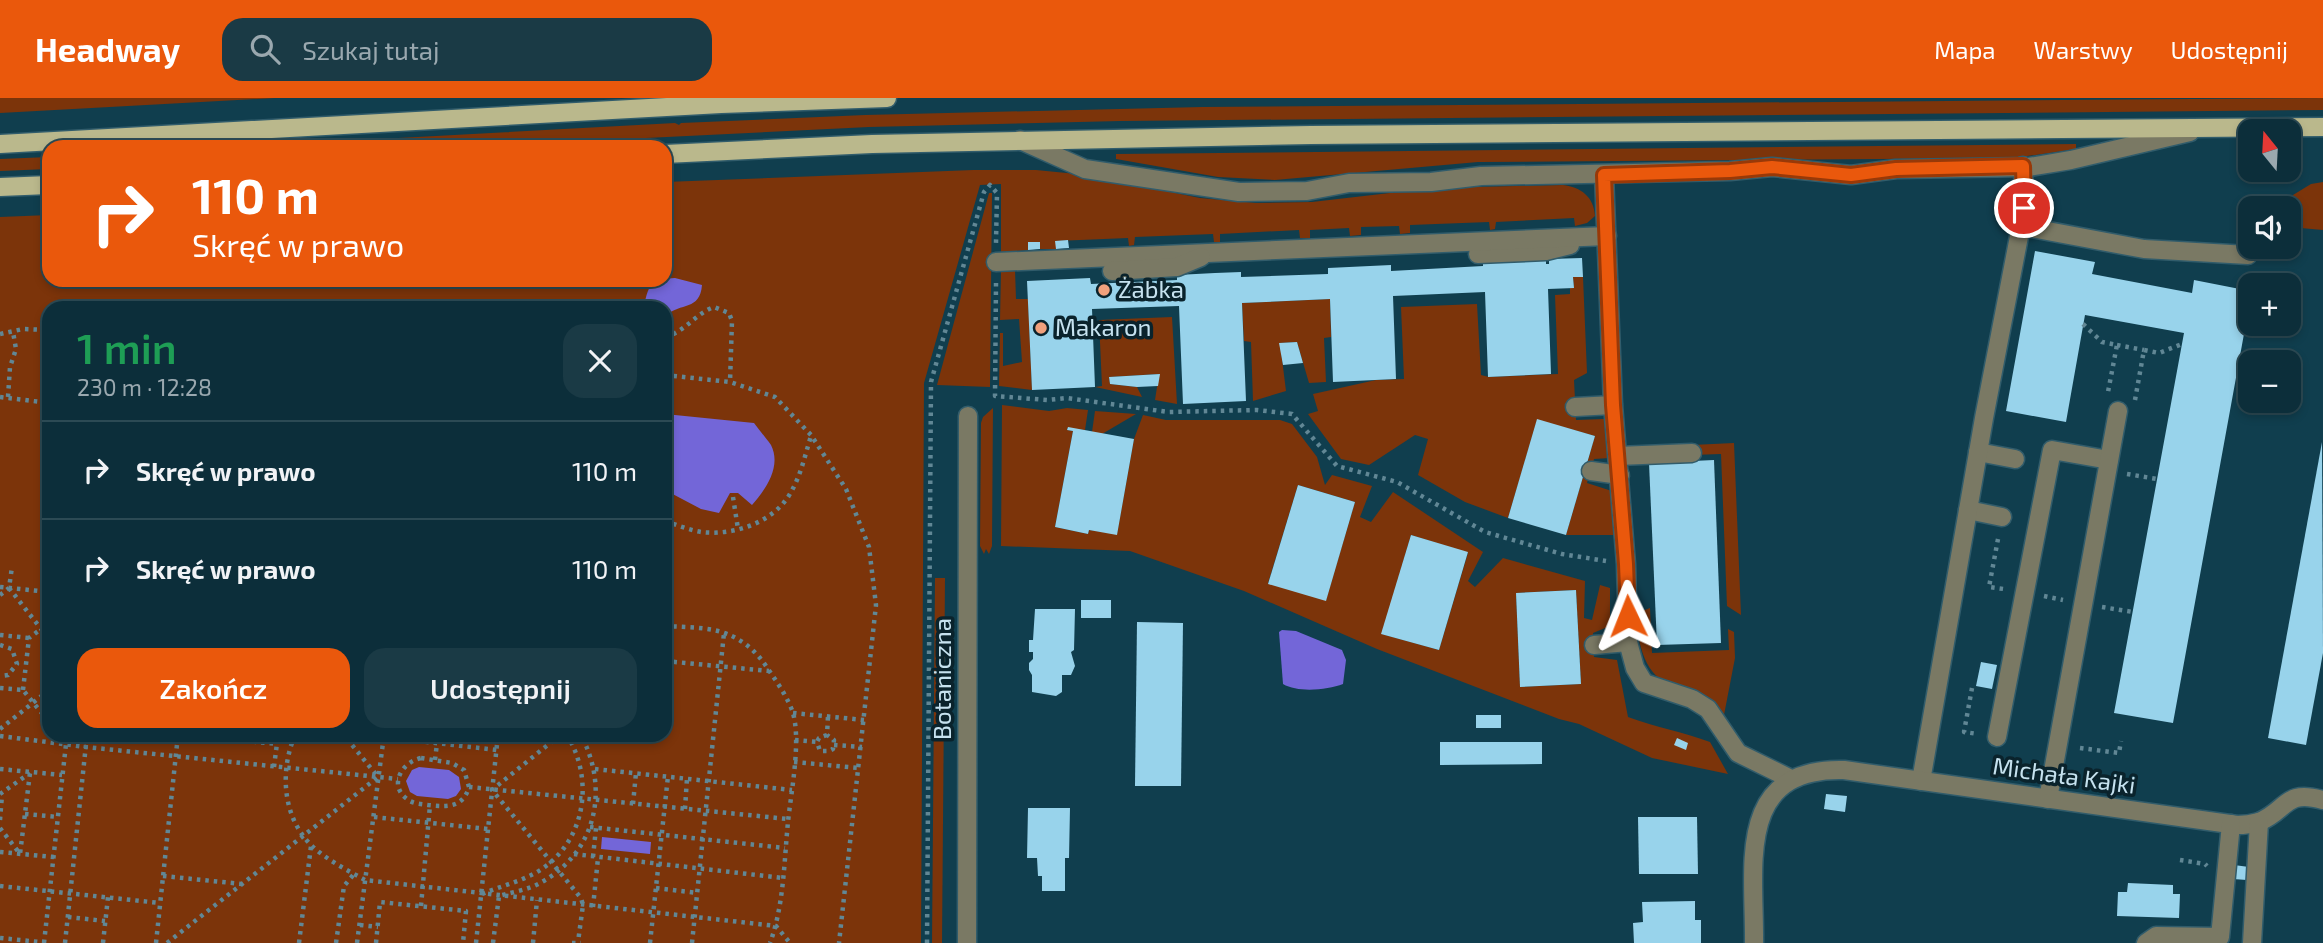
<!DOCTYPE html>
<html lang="pl">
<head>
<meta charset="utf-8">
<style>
	body { margin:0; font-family:"Exo 2",sans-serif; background:#1a3a45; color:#f1f3f6; height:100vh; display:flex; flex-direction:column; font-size:26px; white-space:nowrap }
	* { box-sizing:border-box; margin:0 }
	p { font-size:23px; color:#9aa8af }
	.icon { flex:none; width:38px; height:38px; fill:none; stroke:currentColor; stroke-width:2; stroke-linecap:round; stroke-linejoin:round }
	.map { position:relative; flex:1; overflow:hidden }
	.side { position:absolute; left:42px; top:203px; width:630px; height:441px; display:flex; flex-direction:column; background:#0c2e3a; border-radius:21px; box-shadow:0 4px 10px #0003,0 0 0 2px #2c4a54 }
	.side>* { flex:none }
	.banner { position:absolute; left:42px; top:42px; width:630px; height:147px; border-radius:21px; box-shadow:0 4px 10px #0003,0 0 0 2px #2c4a54; background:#ea580c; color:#fff; overflow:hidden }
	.needle { width:46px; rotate:342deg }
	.fabs { position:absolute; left:2238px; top:21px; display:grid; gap:14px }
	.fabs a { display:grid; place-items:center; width:63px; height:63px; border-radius:14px; background:#0c2e3a; box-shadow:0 4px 10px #0003,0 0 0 2px #2c4a54; font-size:35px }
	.pin { position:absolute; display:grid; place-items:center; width:60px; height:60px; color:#fff; margin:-30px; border:4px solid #fff; border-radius:50%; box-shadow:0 2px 7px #0007 }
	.me { position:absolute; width:77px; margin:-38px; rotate:358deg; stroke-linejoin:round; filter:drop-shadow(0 0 5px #0008) }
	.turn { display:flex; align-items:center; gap:24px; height:147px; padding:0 35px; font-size:32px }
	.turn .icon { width:91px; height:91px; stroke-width:2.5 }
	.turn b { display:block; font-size:49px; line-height:60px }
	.round { display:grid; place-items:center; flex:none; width:74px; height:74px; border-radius:21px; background:#1a3a45 }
	.summary { display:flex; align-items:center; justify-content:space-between; height:119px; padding:0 35px }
	h1 { font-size:42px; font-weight:600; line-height:52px; color:#1e9e55 }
	.action { display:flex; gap:14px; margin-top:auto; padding:14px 35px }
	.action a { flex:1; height:80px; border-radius:21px; background:#ea580c; color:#fff; font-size:28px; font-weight:600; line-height:80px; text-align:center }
	.action a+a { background:#1a3a45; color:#f1f3f6 }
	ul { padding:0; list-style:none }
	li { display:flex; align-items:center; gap:21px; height:98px; padding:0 35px; border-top:2px solid #2c4a54 }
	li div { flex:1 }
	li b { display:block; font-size:26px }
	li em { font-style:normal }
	header { display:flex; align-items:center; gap:42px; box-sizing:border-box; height:98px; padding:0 35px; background:#ea580c; color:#fff }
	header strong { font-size:33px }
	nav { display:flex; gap:38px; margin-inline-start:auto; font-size:24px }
	.search { width:490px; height:63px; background:#1a3a45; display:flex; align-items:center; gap:18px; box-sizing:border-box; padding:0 24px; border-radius:21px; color:#9aa8af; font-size:26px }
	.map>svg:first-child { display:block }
	.green { fill:#7c340a; fill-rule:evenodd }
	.water { fill:#7366d8 }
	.building { fill:#98d3eb }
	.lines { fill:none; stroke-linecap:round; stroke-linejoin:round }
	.minor-casing { stroke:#315c6b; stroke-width:21 }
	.major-casing { stroke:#315c6b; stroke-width:21 }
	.path { stroke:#618795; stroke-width:4.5; stroke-dasharray:3.5 5; stroke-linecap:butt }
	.minor { stroke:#7a7964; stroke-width:18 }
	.major { stroke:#bab88c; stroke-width:18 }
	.route-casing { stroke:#983908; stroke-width:18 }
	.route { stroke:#ea580c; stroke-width:12 }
	.poi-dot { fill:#f1a17d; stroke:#0a232c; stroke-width:2.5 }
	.labels { text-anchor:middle; stroke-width:7; stroke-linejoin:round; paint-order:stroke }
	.poi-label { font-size:24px; fill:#c6e2ef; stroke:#0a232c; text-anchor:start }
	.street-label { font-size:24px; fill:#c6e2ef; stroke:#0a232c }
</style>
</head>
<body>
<header>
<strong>Headway</strong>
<div class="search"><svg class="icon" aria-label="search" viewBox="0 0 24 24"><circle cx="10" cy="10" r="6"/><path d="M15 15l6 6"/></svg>Szukaj tutaj</div>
<nav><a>Mapa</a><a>Warstwy</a><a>Udostępnij</a></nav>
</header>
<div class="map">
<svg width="2323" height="845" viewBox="0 0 2323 845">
	<rect width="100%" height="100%" fill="#103e4e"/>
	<g class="green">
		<polygon points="0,0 275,0 0,15"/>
		<polygon points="2323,0 2323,12 1121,23 869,29 462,49 231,49 675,25 679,27 681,25 865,17 1202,9"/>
		<polygon points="2076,46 2076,51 2014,60 1478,64 1275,82 1218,79 1116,61 1116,56"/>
		<polygon points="49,59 49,71 0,73 0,61"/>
		<path d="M973 72H1036L1087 77 1200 100 1256 105 1312 104 1433 90 1563 87C1581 89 1594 99 1595 118L1587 125 1575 128 1574 120 1496 124 1495 131 1490 132 1489 124 1410 127V135L1400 136 1399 128 1361 129V137L1350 138 1349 130 1310 132V140H1300L1299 132 1220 136V144H1214L1213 136 1135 139 1134 147 1129 148 1128 140 1056 143V151H1040V144H1028V152L1001 154V86L980 87 924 285 921 845H0V119L49 117V182H665V84ZM49 210H665V637H49Z"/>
		<polygon points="2323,84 2323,132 2289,129 2289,110 2281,110 2283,103 2311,86"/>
		<polygon points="989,95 992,95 990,289 937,287"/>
		<polygon points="1015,172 1016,201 1028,201 1032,292 999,288 1000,235 1003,235 1003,268 1022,264 1019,221 1000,222 1001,173"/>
		<polygon points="1573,179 1583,179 1587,275 1574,282 1576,322 1604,321 1610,360 1594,361 1587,385 1615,394 1615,437 1566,437 1595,338 1537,322 1508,420 1465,404 1418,377 1428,341 1415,337 1369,367 1341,361 1308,316 1318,313 1313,296 1376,282 1404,281 1401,209 1477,206 1481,277 1489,279 1558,276 1555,197 1570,196 1570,190 1574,190"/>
		<polygon points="1330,201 1331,239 1324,240 1326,284 1309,285 1297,244 1280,245 1286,293 1253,303 1251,244 1244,243 1242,205"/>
		<polygon points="1172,219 1177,306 1155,302 1159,276 1109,279 1110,286 1137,289 1142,299 1095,289 1102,288 1099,222"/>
		<path d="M1002 307 1049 313 1067 310 1088 312 1085 332 1067 330V332L1073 333 1055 429 1088 436 1089 432 1117 436 1134 341 1143 317 1166 322H1280L1292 326 1317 359 1325 387 1332 377 1372 388 1360 419 1371 424 1393 394 1483 454 1468 483 1475 489 1503 460 1585 483 1584 520 1592 522 1600 487 1610 490V528L1593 535 1594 559 1617 562 1628 619C1655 629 1683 634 1710 644L1728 676 1652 660 1579 626 1559 621 1377 551 1244 493 1130 453 1001 448ZM1298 387 1355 404 1326 502 1268 485ZM1411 437 1468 455 1439 552 1382 536ZM1576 492 1581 586 1520 589 1516 495Z"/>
		<polygon points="993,310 992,448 989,456 986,451 984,456 980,448 981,325 983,319"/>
		<polygon points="1095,313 1136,316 1102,336 1092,334"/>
		<polygon points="1734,345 1741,517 1727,508 1721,356 1692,357 1692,347"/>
		<polygon points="935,480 945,480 942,845 932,845"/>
		<path d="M1650 510 1652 555 1729 552 1728 531 1734 534 1735 560 1724 617C1718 610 1712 603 1704 597 1694 590 1680 589 1668 585 1643 576 1636 538 1637 515Z"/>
	</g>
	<g class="water">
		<path d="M675 180 702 187C700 213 681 204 665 218V210H619L624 206 637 207 645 204C649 183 656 181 675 180Z"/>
		<polygon points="189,203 198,203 210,210 164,210 166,207 179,206"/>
		<path d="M665 316 754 325C759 332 766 340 771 347 782 369 765 392 752 407L738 395H730L719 415 701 411 665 392Z"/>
		<path d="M1282 532 1296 533 1342 552 1346 562 1343 586C1327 592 1298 595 1283 586L1279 534Z"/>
		<polygon points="419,669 449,672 459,679 461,691 456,698 448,701 417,698 410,694 406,683 412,672"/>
		<polygon points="602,739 651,744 650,756 601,751"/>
	</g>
	<g class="building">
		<polygon points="1068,142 1069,150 1056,151 1055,143"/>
		<polygon points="1028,144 1040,144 1040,151 1028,152"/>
		<polygon points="2035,153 2095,164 2092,176 2192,195 2194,182 2250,193 2250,203 2173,625 2114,615 2184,235 2085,217 2066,324 2006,313"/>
		<polygon points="1546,160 1546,166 1549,166 1549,161 1582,160 1583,179 1573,179 1574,190 1548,191 1551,276 1488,279 1485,194 1393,198 1396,281 1333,284 1330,201 1242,205 1246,303 1183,306 1179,208 1092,211 1095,289 1032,292 1027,183 1090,180 1091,186 1177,182 1177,177 1215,175 1241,174 1241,179 1328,176 1328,170 1391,167 1391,173 1483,168 1483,163"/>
		<polygon points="1297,244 1303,265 1283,267 1279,245"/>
		<polygon points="1160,276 1158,288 1137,289 1110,286 1109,279"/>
		<polygon points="1537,321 1595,338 1566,437 1508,420"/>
		<polygon points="1068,329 1134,341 1117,437 1089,432 1088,436 1055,429 1073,333 1067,332"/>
		<polygon points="2322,344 2323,555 2306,647 2268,640"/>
		<polygon points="1714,362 1721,545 1657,547 1649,365"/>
		<polygon points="1298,387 1355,404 1326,503 1268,486"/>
		<polygon points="1411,437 1468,454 1439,552 1381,536"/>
		<polygon points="1576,492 1581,586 1520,589 1516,495"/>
		<rect x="1081" y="502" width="30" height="18"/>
		<polygon points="1035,511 1075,511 1074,552 1071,554 1075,568 1071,577 1062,577 1062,594 1056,598 1032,594 1032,577 1029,572 1029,565 1033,561 1033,554 1029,554 1029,542 1033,542"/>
		<polygon points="1137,524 1183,525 1181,688 1135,688"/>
		<polygon points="1981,564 1997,567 1992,591 1976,588"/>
		<rect x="1476" y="617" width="25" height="13"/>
		<polygon points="1677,640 1688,645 1686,652 1674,647"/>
		<polygon points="1440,644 1542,644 1542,666 1440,667"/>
		<polygon points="1826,696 1847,698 1845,714 1824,711"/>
		<polygon points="1028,710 1070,710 1069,760 1065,760 1065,793 1042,793 1042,778 1038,778 1037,760 1027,760"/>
		<polygon points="1638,719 1697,719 1698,776 1639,776"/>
		<polygon points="2234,767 2249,769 2247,782 2233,781"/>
		<polygon points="2128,785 2173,787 2173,796 2180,796 2179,820 2117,818 2118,794 2127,794"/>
		<polygon points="1695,803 1695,822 1701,822 1701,845 1634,845 1633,825 1643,824 1642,804"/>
	</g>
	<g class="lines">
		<g class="minor-casing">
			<g id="minor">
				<polyline points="1020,42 1085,71 1239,94 1307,93 1349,85 1431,84 1481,78 1730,73 1772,69 1851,77 1896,71 2029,69 2071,62 2190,34"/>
				<polyline points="1604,77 1613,307 1626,466 1628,544 1635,570 1644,585 1692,601 1708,611 1738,655 1791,681"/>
				<polyline points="2021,128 2144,151 2248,157"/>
				<polyline points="1478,156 1546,153 1570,147"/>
				<polyline points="996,164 1607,138"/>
				<polyline points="1112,173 1177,169 1201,159"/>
				<polyline points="1575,309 1613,307"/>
				<polyline points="1978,354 2015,361"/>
				<polyline points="1618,358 1692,355"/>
				<polyline points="1591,373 1620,377"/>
				<polyline points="1968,412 2002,419"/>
				<polyline points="1594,547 1628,544"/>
				<polyline points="1997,639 2052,352 2109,362"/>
				<polyline points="1921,683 1984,320 2021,128 2024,110 2023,68"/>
				<polyline points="2048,701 2118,313"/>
				<polyline points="967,845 968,318"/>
				<path d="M1754 845C1755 769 1734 669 1844 672L2237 727C2244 727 2252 726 2259 724 2288 712 2284 691 2323 702"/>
				<polyline points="2146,845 2156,838 2220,839 2231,726"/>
				<polyline points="2252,845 2259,724"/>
			</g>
		</g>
		<g class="major-casing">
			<g id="major">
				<polyline points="0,46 721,6 887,0"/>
				<polyline points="665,56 872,46 1311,37 2323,29"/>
				<polyline points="0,89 49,87"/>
			</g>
		</g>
		<g class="path">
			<polyline points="996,185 995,298 1047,302 1067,300 1168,314 1257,312 1292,316 1337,368 1397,384 1485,434 1562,456 1606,463"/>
			<polyline points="158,210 161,209"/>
			<polyline points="2083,226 2102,244 2117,247 2108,294"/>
			<polyline points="0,236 23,231 49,232"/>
			<path d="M665 239C685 234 696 215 714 209L729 215 732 223 730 284"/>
			<polyline points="2117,247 2144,252"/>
			<polyline points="665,277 730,284 775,299 811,337 846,391 869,449 876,507 839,845"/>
			<polyline points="0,299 49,305"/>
			<polyline points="8,299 10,269 16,251 13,234"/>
			<polyline points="2135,302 2144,252 2159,255 2182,246"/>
			<polyline points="2127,376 2157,381"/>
			<polyline points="733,399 738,431"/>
			<path d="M665 423C677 427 689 432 701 434 734 438 775 424 791 394 801 377 805 357 811 338"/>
			<polyline points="1998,441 1989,489 2004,491"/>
			<polyline points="0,489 49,494"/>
			<polyline points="9,490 49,541"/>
			<polyline points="0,497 9,490 12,469"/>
			<polyline points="2044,498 2063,502"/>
			<polyline points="2102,509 2133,514"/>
			<path d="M665 528C682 529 702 529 718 533 740 539 756 552 768 571 777 584 786 597 792 612 802 640 791 694 788 724 784 764 784 807 770 845"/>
			<polyline points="0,537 29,540"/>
			<polyline points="0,547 12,551 17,566 8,577 0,578"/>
			<polyline points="665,563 769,573"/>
			<polyline points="0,590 23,592 49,624"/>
			<polyline points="1972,590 1964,634 1978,636"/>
			<polyline points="23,592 29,540 49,525"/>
			<polyline points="793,615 864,622"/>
			<polyline points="0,631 49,592"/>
			<polyline points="185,637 277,646"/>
			<path d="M295 637C280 672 282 717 310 746 325 761 347 772 365 782L776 828 790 845"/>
			<polyline points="560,637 492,692 581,800 583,807 578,844"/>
			<polyline points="827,637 819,640 817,644 820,653 829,653 833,651 834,642 827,637 828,618"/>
			<polyline points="0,638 86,649 398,681"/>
			<polyline points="383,639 497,652"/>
			<polyline points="795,642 817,644"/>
			<polyline points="834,647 862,649"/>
			<polyline points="2080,650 2119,655 2121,643"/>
			<path d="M421 660 452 665 464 672 469 689C463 710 447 709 428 707 421 706 413 706 407 701 388 687 402 664 421 660Z"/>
			<polyline points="435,662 438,637"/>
			<polyline points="794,664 859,670"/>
			<polyline points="274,669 278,637"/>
			<polyline points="0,671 62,677"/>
			<polyline points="595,671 792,692"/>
			<polyline points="469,689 788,721"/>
			<polyline points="0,696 30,675"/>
			<polyline points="633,706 636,675"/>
			<polyline points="685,711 687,680"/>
			<polyline points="25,716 58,719"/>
			<polyline points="374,719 488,731"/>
			<polyline points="0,722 2,697"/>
			<polyline points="590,729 785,750"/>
			<polyline points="0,730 20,756 30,675"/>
			<polyline points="0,754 54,759"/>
			<polyline points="574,756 783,780"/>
			<polyline points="593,759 596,730"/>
			<polyline points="2180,762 2205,766 2207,768"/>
			<polyline points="163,778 242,786"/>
			<polyline points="0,788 160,805"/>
			<polyline points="656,790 698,795"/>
			<path d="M482 796C503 787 528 782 546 768 587 737 593 679 567 637"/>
			<polyline points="421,808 430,707"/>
			<polyline points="593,809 598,760"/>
			<polyline points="68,819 105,823"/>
			<polyline points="360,827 378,829"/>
			<polyline points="0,840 50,845"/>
			<polyline points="44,845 67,637"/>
			<polyline points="65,845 87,637"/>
			<polyline points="103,845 108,799"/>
			<polyline points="156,845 178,637"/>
			<polyline points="167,845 378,679 344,637"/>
			<polyline points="299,845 311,748"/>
			<polyline points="336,845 344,788 354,776"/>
			<polyline points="357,845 384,637"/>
			<polyline points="376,845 380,804 466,813 463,845"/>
			<polyline points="476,845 498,637"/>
			<path d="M493 845 499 798C512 794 528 792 540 785 596 755 610 692 581 637"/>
			<polyline points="533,845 537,802"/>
			<polyline points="572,845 581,845"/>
			<polyline points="650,845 668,678"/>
			<polyline points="692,845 724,535"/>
			<polyline points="927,845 931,284 984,94 990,87 997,95 996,145"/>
		</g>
		<use href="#minor" class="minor"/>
		<use href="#major" class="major"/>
	</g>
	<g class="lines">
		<g class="route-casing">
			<polyline id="route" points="1628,518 1626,466 1613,307 1604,77 1730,73 1772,69 1851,77 1896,71 2023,68 2024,110"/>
		</g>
		<use href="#route" class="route"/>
	</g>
	<g class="poi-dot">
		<circle cx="1104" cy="192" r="7"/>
		<circle cx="1041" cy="230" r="7"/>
	</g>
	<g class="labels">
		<g class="poi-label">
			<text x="1118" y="200">Żabka</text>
			<text x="1055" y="238">Makaron</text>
		</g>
		<g class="street-label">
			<text transform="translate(943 581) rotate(-90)" y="8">Botaniczna</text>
			<text transform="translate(2064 678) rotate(8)" y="8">Michała Kajki</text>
		</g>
	</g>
</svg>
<div class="fabs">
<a><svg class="needle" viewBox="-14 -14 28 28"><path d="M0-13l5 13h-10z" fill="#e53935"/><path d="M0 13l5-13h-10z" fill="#9aa8af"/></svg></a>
<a><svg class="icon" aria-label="sound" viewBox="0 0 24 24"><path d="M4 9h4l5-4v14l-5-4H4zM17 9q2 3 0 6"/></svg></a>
<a>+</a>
<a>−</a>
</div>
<div class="pin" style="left:2024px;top:110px;background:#d93025"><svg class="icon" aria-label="arrive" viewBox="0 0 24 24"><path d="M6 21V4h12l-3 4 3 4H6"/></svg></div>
<svg class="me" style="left:1628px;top:518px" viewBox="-20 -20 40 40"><path d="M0-17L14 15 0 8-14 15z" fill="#ea580c" stroke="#fff" stroke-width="4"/></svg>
<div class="banner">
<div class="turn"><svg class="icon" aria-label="right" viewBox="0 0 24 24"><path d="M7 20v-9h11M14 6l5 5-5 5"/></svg><div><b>110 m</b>Skręć w prawo</div></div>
</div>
<section class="side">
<div class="summary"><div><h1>1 min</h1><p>230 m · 12:28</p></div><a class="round"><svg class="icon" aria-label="close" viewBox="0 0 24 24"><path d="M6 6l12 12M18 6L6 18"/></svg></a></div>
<ul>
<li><svg class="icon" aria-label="right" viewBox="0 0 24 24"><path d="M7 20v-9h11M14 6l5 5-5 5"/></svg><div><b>Skręć w prawo</b></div><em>110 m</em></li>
<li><svg class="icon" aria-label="right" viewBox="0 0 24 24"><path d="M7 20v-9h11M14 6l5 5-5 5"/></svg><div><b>Skręć w prawo</b></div><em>110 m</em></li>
</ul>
<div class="action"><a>Zakończ</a><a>Udostępnij</a></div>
</section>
</div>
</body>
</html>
